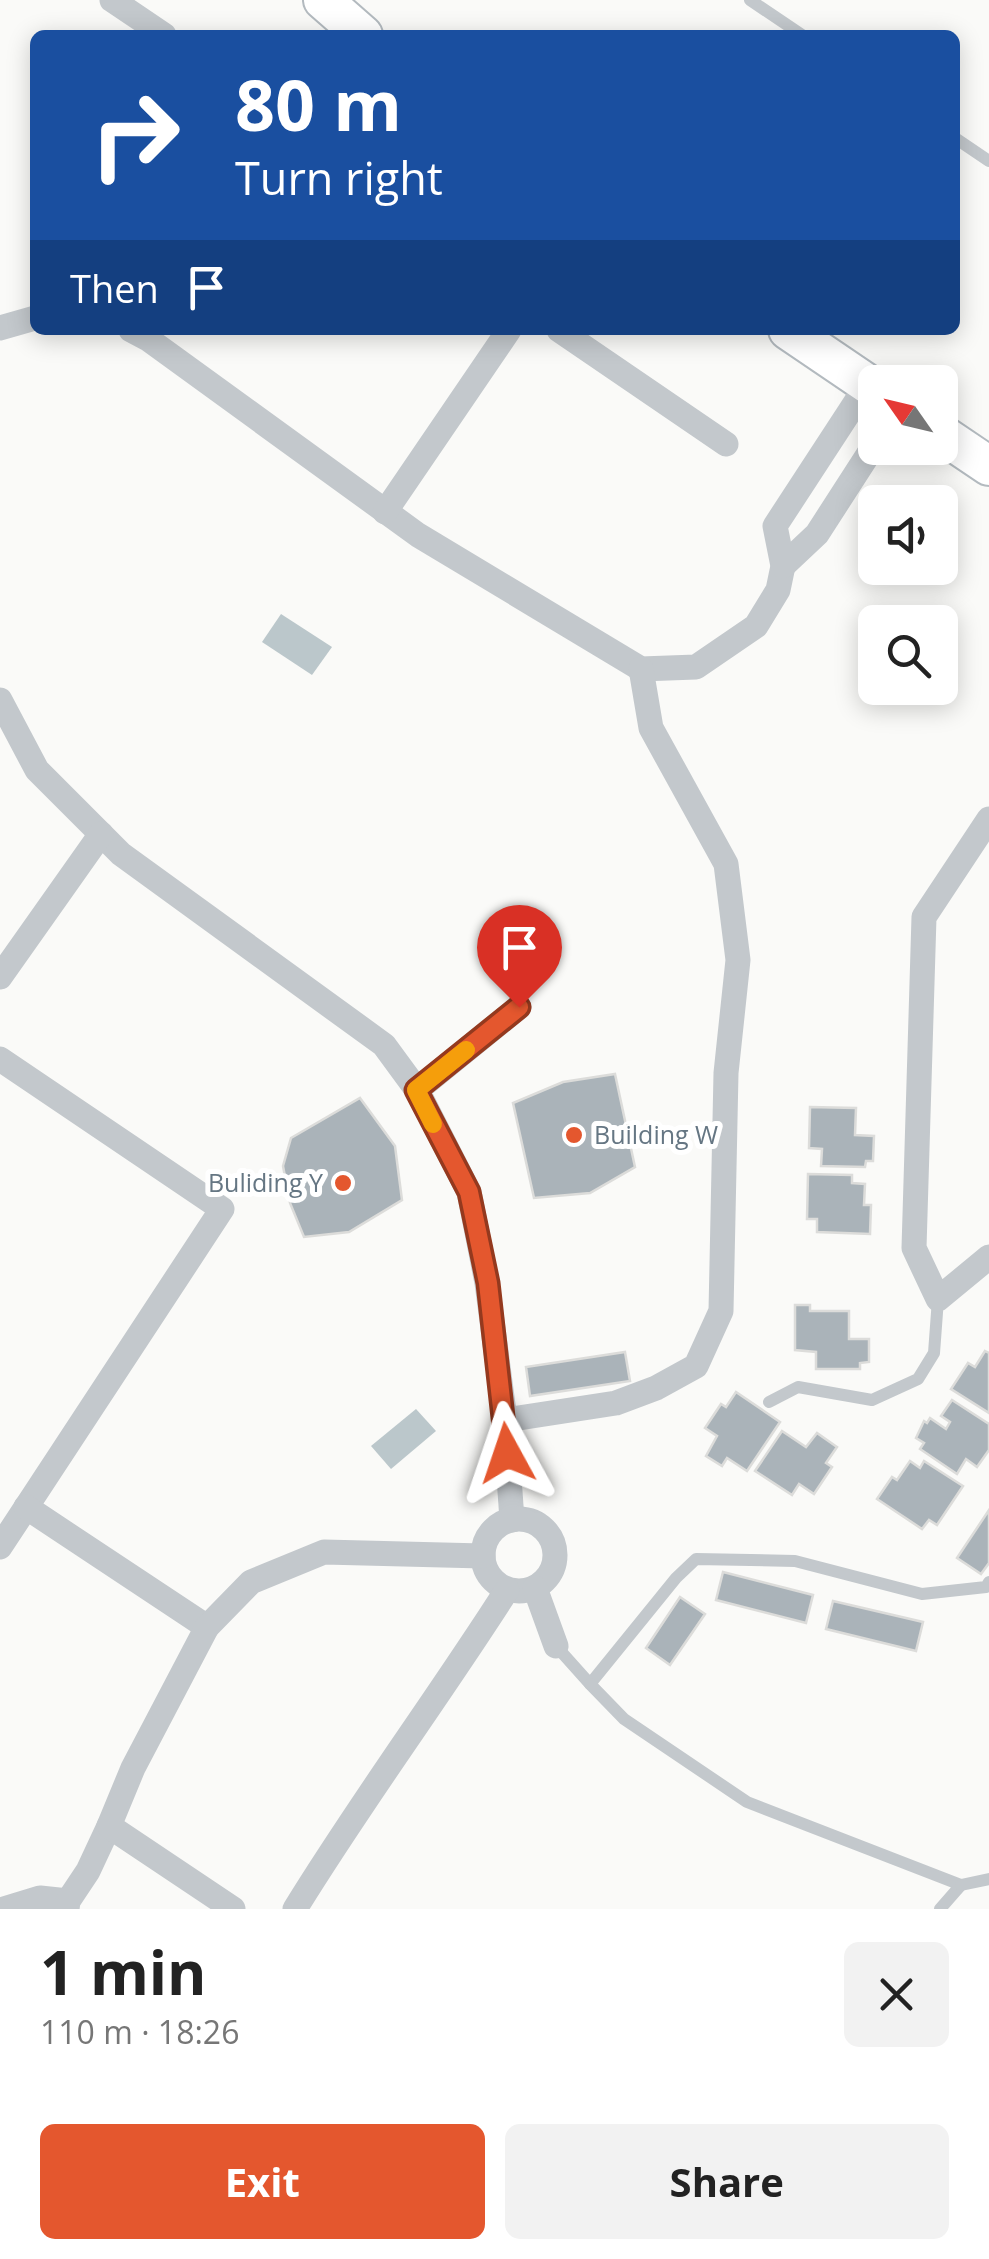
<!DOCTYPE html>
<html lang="en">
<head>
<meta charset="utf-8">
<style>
	body { margin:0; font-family:"Open Sans",sans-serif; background:#f2f2f2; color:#222; height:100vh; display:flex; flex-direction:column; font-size:38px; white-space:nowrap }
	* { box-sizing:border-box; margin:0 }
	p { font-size:32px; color:#767676 }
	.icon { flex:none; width:55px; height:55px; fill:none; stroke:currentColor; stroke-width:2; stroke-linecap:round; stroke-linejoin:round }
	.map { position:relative; height:1909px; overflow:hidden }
	.sheet { display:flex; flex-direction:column; background:#fff; flex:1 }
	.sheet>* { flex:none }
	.banner { position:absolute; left:30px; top:30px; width:930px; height:305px; border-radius:15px; box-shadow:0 5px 25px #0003; background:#1a4fa0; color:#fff; overflow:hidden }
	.needle { width:65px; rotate:304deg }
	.tools { position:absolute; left:858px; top:365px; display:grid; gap:20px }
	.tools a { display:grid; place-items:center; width:100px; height:100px; border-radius:15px; background:#fff; box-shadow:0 5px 25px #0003; font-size:50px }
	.pin { position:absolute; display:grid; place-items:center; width:85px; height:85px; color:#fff; margin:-102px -42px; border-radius:50% 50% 50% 0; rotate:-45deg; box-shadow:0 0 10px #0007 }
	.pin .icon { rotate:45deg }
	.me { position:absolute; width:110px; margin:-55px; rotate:355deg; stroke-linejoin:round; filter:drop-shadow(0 0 8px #0008) }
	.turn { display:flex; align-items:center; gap:35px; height:210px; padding:0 40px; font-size:45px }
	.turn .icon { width:130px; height:130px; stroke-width:2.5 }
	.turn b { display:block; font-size:70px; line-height:85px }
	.then { display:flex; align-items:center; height:95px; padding:0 40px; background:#0003; gap:20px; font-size:38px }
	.round { display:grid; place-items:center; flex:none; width:105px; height:105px; border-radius:15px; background:#f2f2f2 }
	.headline { display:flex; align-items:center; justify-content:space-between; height:170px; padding:0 40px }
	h1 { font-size:60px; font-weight:700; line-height:75px }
	.button { display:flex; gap:20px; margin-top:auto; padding:20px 40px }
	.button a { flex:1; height:115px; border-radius:15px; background:#e4572e; color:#fff; font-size:40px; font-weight:700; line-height:115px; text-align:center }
	.button a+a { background:#f2f2f2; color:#222 }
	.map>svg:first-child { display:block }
	.water { fill:#bbc7cb }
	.building { fill:#aab3b9; stroke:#dcdcda; stroke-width:2.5 }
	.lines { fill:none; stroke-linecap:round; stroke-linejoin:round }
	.secondary-casing { stroke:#b3babf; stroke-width:42 }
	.lane { stroke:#c3c8cc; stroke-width:12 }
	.street { stroke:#c3c8cc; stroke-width:25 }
	.secondary { stroke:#fff; stroke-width:38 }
	.route-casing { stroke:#94391e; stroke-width:25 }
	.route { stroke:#e4572e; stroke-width:18 }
	.slow { stroke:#f59e0b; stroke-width:18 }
	.poi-dot { fill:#e4572e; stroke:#fff; stroke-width:4 }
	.labels { text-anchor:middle; stroke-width:10; stroke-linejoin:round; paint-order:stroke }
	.poi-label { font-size:25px; fill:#657683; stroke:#fff; text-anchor:start }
</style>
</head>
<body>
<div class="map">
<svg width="989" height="1909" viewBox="0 0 989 1909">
	<rect width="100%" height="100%" fill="#fafaf8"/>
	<g class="water">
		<polygon points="281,614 332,647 312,675 262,642"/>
		<polygon points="416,1409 436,1431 391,1469 371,1446"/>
	</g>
	<g class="building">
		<polygon points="615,1074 635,1167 590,1193 534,1198 513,1103 563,1082"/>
		<polygon points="360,1098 395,1146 402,1200 349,1232 304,1237 290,1203 283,1166 291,1138"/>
		<polygon points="810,1107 856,1108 855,1135 874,1136 873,1161 866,1161 865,1167 821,1166 822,1149 809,1148"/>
		<polygon points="808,1174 852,1175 852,1183 865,1184 864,1205 871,1205 870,1234 817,1232 817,1219 807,1219"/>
		<polygon points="795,1305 810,1305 810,1311 849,1311 849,1339 869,1339 869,1362 860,1363 860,1369 816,1369 816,1352 795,1350"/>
		<polygon points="985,1351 989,1353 989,1413 951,1389 968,1363 975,1367"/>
		<polygon points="625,1352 630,1381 530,1396 526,1367"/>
		<polygon points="736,1392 780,1422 747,1471 727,1458 722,1466 706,1456 717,1436 705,1428 721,1404 726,1407"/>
		<polygon points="952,1400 989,1424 989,1450 977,1467 966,1459 957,1474 920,1449 924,1443 916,1438 924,1421 927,1423 930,1418 946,1429 950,1422 941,1416"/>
		<polygon points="782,1431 806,1447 817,1433 837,1447 826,1463 832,1467 814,1494 799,1484 792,1495 755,1471"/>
		<polygon points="910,1461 920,1468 924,1461 963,1486 937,1525 929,1520 922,1529 877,1499 892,1477 897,1480"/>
		<polygon points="989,1510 989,1563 981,1574 957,1558"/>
		<polygon points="723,1572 813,1595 806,1623 716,1600"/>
		<polygon points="680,1597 705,1614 670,1665 646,1648"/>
		<polygon points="833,1601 923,1622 916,1651 826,1629"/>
	</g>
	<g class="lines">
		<g class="secondary-casing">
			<g id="secondary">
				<polyline points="323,0 363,35"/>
				<polyline points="788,330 875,389"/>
				<polyline points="940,433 989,466"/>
			</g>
		</g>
		<g class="lane">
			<polyline points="750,0 802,35"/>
			<polyline points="955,138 989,161"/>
			<polyline points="769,1402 798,1387 872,1400 918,1379 934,1353 938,1299"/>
			<polyline points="556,1646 590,1684 676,1578 696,1559 795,1561 922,1594 986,1587 989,1582"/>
			<polyline points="590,1684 624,1719 747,1802 961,1885 940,1909"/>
			<polyline points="961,1885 989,1879"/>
		</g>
		<g class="street">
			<polyline points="112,0 164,35"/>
			<polyline points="0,328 35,318"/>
			<polyline points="131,330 148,339 418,535 641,669 696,667 756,626 778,590 783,566 775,526 867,385"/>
			<polyline points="559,330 726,444"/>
			<polyline points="385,512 509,330"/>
			<polyline points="783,566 817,534 875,444"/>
			<polyline points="0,700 37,770 121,854 384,1045 417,1090 469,1192 487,1283 505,1420 616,1403 656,1388 696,1366 721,1311 726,1073 738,960 726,864 651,728 641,669"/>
			<polyline points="989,819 924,917 914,1248 938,1299 989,1257"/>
			<polyline points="0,977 101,834"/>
			<polyline points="0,1059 222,1209 0,1547"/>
			<polyline points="417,1090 519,1007"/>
			<polyline points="505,1420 512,1520"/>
			<polyline points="26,1507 207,1627"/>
			<circle cx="519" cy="1555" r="36"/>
			<polyline points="535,1588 556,1646"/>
			<polyline points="4,1909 40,1898 68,1901"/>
			<polyline points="67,1909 68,1901 88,1871 109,1826"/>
			<polyline points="233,1909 109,1826 133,1768 207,1627 251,1582 324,1552 483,1556"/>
			<path d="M295 1909C362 1800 438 1698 507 1590"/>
		</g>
		<use href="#secondary" class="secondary"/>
	</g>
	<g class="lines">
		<g class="route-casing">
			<polyline id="route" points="507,1453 488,1283 469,1192 416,1090 519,1007"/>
		</g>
		<use href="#route" class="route"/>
		<polyline class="slow" points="433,1124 416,1090 466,1050"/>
	</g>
	<g class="poi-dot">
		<circle cx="574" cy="1135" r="10"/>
		<circle cx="343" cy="1183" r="10"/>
	</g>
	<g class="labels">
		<g class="poi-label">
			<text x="594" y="1144">Building W</text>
			<text x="323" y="1192" text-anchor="end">Buliding Y</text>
		</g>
	</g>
</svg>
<div class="tools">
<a><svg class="needle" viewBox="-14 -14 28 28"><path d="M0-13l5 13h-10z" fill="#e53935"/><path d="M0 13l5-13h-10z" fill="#767676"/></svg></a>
<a><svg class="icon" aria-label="sound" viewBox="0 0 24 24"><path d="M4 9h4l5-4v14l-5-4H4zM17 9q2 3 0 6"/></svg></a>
<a><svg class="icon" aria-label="search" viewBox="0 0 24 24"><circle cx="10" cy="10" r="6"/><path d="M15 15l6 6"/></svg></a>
</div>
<div class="pin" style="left:519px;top:1007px;background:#d93025"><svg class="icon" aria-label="arrive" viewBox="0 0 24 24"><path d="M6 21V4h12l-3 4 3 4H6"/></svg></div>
<svg class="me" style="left:507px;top:1453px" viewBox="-20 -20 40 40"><path d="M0-17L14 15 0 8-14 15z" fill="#e4572e" stroke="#fff" stroke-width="4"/></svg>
<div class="banner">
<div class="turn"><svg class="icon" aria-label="right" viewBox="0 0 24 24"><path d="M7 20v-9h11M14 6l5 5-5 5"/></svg><div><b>80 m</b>Turn right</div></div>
<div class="then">Then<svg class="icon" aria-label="arrive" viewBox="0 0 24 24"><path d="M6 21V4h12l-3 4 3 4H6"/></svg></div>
</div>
</div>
<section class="sheet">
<div class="headline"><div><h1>1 min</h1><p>110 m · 18:26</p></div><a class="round"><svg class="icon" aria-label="close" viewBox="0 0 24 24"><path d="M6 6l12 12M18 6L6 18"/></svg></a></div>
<div class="button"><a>Exit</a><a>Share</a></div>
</section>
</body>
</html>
